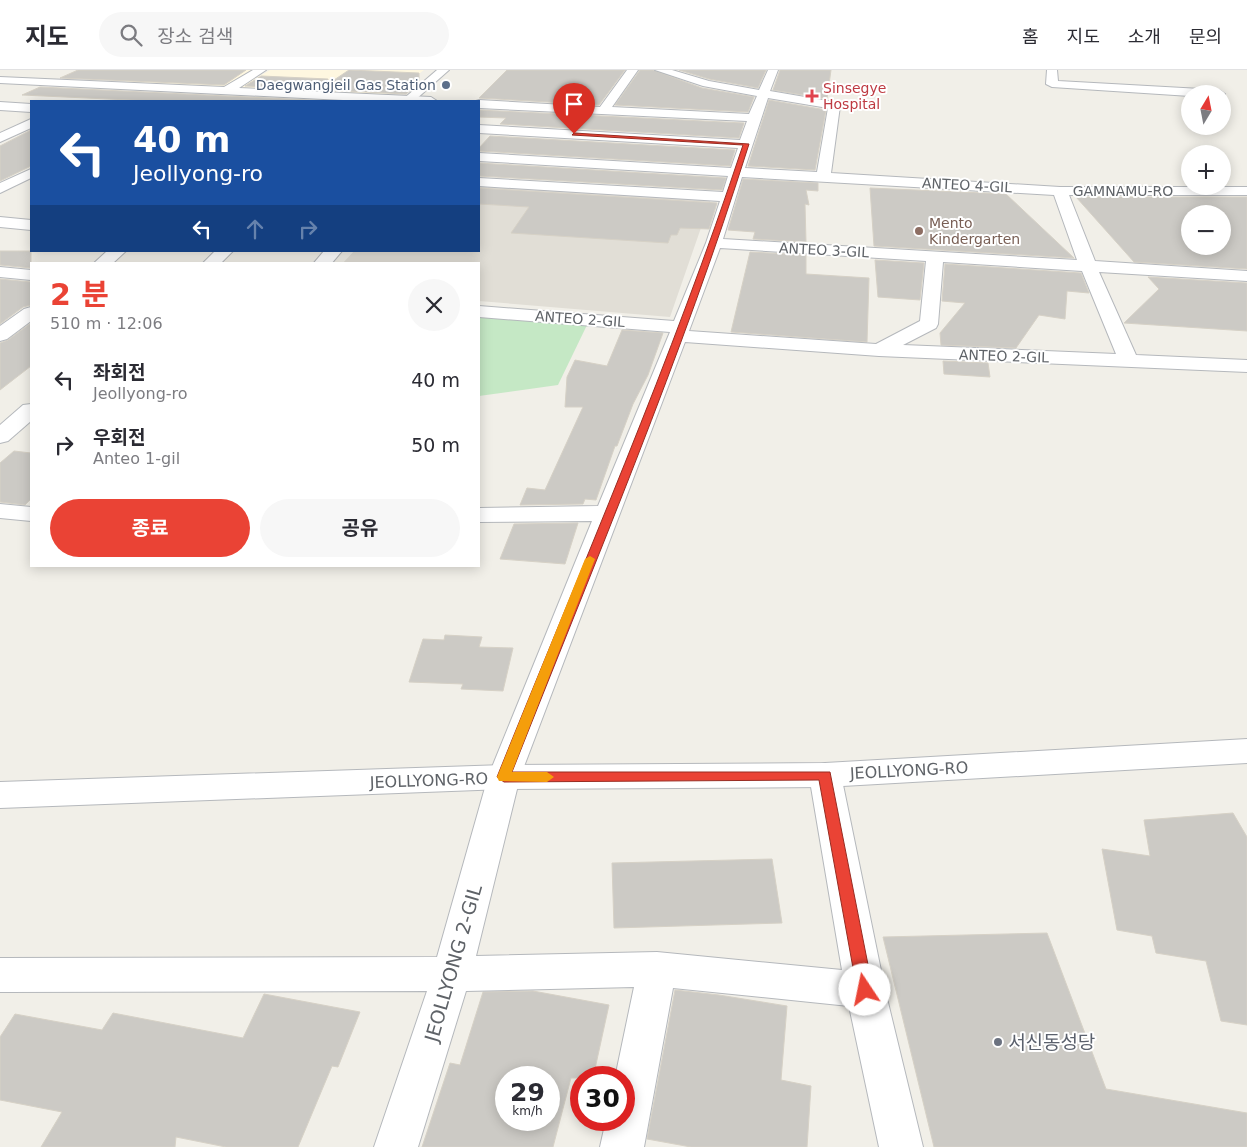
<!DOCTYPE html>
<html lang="ko">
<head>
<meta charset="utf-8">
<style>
	body { margin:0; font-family:"DejaVu Sans","Noto Sans KR",sans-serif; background:#f7f7f7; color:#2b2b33; height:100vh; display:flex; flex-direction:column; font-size:19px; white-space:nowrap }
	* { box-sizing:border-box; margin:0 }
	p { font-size:16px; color:#7c7c81 }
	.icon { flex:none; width:28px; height:28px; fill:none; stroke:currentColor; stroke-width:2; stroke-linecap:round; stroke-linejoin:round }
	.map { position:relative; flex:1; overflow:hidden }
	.side { position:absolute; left:30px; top:192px; width:450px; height:305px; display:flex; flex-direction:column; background:#fff; border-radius:0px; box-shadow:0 2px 12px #0003 }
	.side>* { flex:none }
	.guide { position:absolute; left:30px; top:30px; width:450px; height:152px; border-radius:0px; box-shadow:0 2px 12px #0003; background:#1a4fa0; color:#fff; overflow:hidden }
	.needle { width:32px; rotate:10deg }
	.controls { position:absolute; left:1181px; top:15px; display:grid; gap:10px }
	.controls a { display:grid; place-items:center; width:50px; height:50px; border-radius:50%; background:#fff; box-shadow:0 2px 12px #0003; font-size:25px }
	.speed { position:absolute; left:495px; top:996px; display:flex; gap:10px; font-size:25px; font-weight:700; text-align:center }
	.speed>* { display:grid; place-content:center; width:65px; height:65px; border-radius:50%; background:#fff; box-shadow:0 2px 12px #0003; line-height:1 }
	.speed small { font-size:12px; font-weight:400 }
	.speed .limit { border:8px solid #d22; background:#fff; color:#111 }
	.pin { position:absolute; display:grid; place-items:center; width:42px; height:42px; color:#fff; margin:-51px -21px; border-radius:50% 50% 50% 0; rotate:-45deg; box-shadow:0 0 5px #0007 }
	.pin .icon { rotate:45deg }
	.me { position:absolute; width:55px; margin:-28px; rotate:349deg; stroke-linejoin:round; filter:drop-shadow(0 0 4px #0008) }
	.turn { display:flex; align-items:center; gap:18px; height:105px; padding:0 20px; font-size:22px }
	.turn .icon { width:65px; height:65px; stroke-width:2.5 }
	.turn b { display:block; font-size:35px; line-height:42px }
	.lanes { display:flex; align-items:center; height:48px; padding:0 20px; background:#0003; justify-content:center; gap:25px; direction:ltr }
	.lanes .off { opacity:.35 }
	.round { display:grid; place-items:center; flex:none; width:52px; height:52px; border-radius:26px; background:#f7f7f7 }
	.summary { display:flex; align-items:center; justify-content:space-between; height:85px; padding:0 20px }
	h1 { font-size:30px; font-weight:700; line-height:38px; color:#ea4335 }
	.action { display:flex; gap:10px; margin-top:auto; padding:10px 20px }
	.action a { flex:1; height:58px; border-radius:30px; background:#ea4335; color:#fff; font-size:20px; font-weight:700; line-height:58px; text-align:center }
	.action a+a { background:#f7f7f7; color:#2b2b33 }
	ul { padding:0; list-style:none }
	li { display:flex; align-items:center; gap:15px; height:65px; padding:0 20px }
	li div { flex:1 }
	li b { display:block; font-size:19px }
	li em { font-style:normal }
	header { display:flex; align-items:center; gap:30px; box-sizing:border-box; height:70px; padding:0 25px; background:#fff; border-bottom:1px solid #e1e1e2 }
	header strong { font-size:24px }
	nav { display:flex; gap:28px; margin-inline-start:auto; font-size:18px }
	.search { width:350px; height:45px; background:#f7f7f7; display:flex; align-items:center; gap:12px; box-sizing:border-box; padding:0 18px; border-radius:28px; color:#7c7c81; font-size:19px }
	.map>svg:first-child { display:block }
	.commercial { fill:#fef7e0 }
	.education { fill:#e1ded6 }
	.green { fill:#c5e8c5 }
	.building { fill:#cccac5; stroke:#d6d1c6; fill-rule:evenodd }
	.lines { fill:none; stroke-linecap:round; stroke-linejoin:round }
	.minor-casing { stroke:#b5b8bc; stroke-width:2 }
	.tertiary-casing { stroke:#b5b8bc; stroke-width:2 }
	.minor { fill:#fff; fill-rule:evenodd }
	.tertiary { fill:#fff; fill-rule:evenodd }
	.route { fill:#ea4335; stroke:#982c22 }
	.slow { fill:#f59e0b }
	.service-dot { fill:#5c6f8a; stroke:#fff; stroke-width:2 }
	.health-dot { fill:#e0444e; stroke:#fff; stroke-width:2 }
	.education-dot { fill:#8d6e63; stroke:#fff; stroke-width:2 }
	.worship-dot { fill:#6b7280; stroke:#fff; stroke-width:2 }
	.labels { text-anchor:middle; stroke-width:4; stroke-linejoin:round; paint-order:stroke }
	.far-service-label { font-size:14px; fill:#4e5e75; stroke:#fff; text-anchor:end }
	.far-health-label { font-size:14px; fill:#be3a42; stroke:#fff; text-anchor:start }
	.far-street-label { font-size:14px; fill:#5f6368; stroke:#fff }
	.far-education-label { font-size:14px; fill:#785e54; stroke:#fff; text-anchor:start }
	.street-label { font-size:16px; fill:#5f6368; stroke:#fff }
	.near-street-label { font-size:19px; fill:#5f6368; stroke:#fff }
	.near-worship-label { font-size:19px; fill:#5b616d; stroke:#fff; text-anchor:start }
</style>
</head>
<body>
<header>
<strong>지도</strong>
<div class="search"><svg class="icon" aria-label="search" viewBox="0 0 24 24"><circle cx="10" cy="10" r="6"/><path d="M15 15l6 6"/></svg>장소 검색</div>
<nav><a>홈</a><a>지도</a><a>소개</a><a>문의</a></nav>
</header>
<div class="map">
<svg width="1247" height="1077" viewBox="0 0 1247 1077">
	<rect width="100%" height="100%" fill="#f1efe8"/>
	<g class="commercial">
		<polygon points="151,0 256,0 227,17 125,12"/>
		<polygon points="270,0 424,0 394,23 373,25 239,18"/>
	</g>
	<polygon class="education" points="479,116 711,129 670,247 479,231 479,194 342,194 354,181 479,181"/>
	<polygon class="green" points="479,246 587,255 558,315 479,326"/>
	<g class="building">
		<polygon points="78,0 246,0 224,15 60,8"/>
		<polygon points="349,0 419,3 419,13 406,24 245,16 261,6 328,9 328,14"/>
		<polygon points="507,0 625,0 599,35 479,28"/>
		<polygon points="640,0 653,0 702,18 754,27 748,42 615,35"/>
		<polygon points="679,0 766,0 758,18 709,9"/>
		<polygon points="780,0 831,0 827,29 773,20"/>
		<polygon points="40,17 330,31 151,31 22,25"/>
		<polygon points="769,30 826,40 815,100 748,96"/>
		<polygon points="479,40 744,53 739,68 500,54 506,48 479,47"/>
		<polygon points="31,60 31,96 0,111 0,76"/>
		<polygon points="490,66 735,80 730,96 479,81 479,78"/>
		<polygon points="479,93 726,108 722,120 479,106"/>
		<polygon points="743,109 818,113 818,121 806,120 809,135 805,134 806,172 753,169 755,162 728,160"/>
		<polygon points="479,118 717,133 709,159 680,158 677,165 671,165 668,173 511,163 529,137 479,134"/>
		<polygon points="870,118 1006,124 1074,188 874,176"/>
		<path d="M1076 127H1247V199L1134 192ZM1190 144H1222V176H1190Z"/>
		<polygon points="0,181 31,181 31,198 0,195"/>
		<polygon points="750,182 806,185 806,204 869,208 867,272 731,262"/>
		<polygon points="875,190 924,193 920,230 878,227"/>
		<polygon points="945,194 1081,203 1089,223 1067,221 1065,249 1039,245 1016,278 941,275 940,263 965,233 942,231"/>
		<polygon points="1148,207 1247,213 1247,261 1124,253 1159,219"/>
		<polygon points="0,209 31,212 31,235 23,237 0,254"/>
		<polygon points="31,253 31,296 0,320 0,273 8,270"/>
		<polygon points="622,260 663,263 648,305 633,334 617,376 615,376 596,430 585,429 583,434 520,435 527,418 545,420 583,337 565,337 567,307 575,290 607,296"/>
		<polygon points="943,291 988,293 990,307 944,304"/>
		<polygon points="14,381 31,383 31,429 25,435 0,432 0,393"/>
		<polygon points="578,453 565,494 500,489 514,454"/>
		<polygon points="445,565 482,567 479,577 513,578 503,621 461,619 463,614 409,612 423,569 444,570"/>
		<polygon points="1233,743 1247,767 1247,955 1221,951 1206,891 1156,883 1152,866 1117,860 1102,779 1150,786 1144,750"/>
		<polygon points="772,789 782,853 614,858 612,793"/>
		<polygon points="1047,863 1106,1019 1247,1043 1247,1077 934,1077 883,867"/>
		<polygon points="675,920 719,925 787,936 781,1010 811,1016 807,1077 691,1077 647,1069"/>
		<path d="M533 921 609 935 593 1008H571L553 1077H422L450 993 460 995 483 922ZM506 1008H549V1050H506Z"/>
		<polygon points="264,924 360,942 338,997 332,996 298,1077 226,1077 176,1067 175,1077 41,1077 62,1042 0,1030 0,967 15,944 102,960 113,943 243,968"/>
	</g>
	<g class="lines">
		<g class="minor-casing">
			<g id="minor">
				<polygon points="253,0 266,0 239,18 431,27 437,31 363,31 0,13 0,7 224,17"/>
				<path d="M627 0H638L612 37 749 44 757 26 703 16 655 0H672L709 11 759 20 768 0H778L770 21 834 32 840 36 831 103 1060 117H1247V125H1069L1095 191 1247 201V211L1099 202 1136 285 1247 290V302L879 286 685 272 520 707 476 886 657 882 842 900 809 705 813 696 825 693 837 696 841 705 885 920 923 1077H879L849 936 673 918 644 1077H600L606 1050H624V1008H615L634 917 466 921 418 1077H374L427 921 0 922V888L437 887 488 707 592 451 479 452V438L598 436 670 262 479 247V236L674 251 706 173 720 131 479 116V108L723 122 728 106 479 91V83L731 98 738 78 479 63V55L740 70 747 51 479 38V31H476L479 30 600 37ZM768 28 828 38 817 102 745 98ZM742 107 1054 125 1077 190 723 169ZM720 178 926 191 920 251 876 274 689 261ZM943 192 1082 201 1116 284 903 275 936 258 938 254Z"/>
				<polygon points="1047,0 1057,0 1058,11 1219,20 1225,24 1222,27 1222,24 1190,24 1190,26 1052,17 1046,14"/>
				<polygon points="0,32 31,34 31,42 0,40"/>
				<polygon points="31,49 31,58 0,72 0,63"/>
				<polygon points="31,99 31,108 0,123 0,113"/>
				<polygon points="0,147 31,150 31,160 0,157"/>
				<polygon points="107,181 126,181 112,194 93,194"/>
				<polygon points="324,181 342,181 331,194 313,194"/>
				<polygon points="0,197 31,200 31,210 0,207"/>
				<polygon points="31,237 31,251 7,269 0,271 0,256 24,239"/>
				<polygon points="0,434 31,437 31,451 0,448"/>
			</g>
		</g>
		<g class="tertiary-casing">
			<g id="tertiary">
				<polygon points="437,0 449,0 414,31 401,31"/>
				<polygon points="215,181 233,181 220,194 202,194"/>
				<polygon points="31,334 31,351 8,371 0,373 0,355 23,335"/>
				<polygon points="1247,669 1247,693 825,717 504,719 0,738 0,712 504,695 825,693"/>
			</g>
		</g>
		<use href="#minor" class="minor"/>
		<use href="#tertiary" class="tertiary"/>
	</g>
	<path class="route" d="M574 63 749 74C682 287 594 494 512 702H830L873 920 871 925 865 927 859 925 857 920 819 710 504 712 497 707C581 498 672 290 743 75L572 65Z"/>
	<polygon class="slow" points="590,486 595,489 512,702 547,702 554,707 547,712 499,711 497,707 585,489"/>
	<circle class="service-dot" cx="446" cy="15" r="5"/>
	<path class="health-dot" d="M809.5 18.5h5v5h5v5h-5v5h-5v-5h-5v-5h5z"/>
	<circle class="education-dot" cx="919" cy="161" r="5"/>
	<circle class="worship-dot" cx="998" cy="972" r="5"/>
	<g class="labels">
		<g class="far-service-label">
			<text x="436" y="20">Daegwangjeil Gas Station</text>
		</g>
		<g class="far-health-label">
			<text x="823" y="23">Sinsegye<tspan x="823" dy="16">Hospital</tspan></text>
		</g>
		<g class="far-street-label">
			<text transform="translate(967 115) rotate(3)" y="5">ANTEO 4-GIL</text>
			<text x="1123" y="126">GAMNAMU-RO</text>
			<text transform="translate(824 180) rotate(3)" y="5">ANTEO 3-GIL</text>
			<text transform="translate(580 249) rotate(4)" y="5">ANTEO 2-GIL</text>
			<text transform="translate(1004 286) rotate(2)" y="5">ANTEO 2-GIL</text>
		</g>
		<g class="far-education-label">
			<text x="929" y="158">Mento<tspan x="929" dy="16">Kindergarten</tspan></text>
		</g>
		<g class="street-label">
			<text transform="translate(909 700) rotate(-3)" y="6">JEOLLYONG-RO</text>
			<text transform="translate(429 710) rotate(-2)" y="6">JEOLLYONG-RO</text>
		</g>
		<g class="near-street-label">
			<text transform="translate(453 893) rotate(-74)" y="7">JEOLLYONG 2-GIL</text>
		</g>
		<g class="near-worship-label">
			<text x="1008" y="979">서신동성당</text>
		</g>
	</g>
</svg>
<div class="controls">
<a><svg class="needle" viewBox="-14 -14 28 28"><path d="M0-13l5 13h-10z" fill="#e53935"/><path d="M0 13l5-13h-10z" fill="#7c7c81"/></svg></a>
<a>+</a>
<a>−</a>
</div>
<div class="speed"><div>29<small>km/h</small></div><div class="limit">30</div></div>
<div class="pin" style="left:574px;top:64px;background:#d93025"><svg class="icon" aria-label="arrive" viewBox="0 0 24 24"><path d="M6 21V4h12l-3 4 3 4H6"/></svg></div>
<svg class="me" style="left:865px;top:920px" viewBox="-20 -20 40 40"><circle r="19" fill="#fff"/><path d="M0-13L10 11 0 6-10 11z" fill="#ea4335"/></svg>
<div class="guide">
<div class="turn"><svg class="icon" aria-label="left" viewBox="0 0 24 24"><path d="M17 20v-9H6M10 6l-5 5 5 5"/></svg><div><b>40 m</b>Jeollyong-ro</div></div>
<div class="lanes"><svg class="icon" aria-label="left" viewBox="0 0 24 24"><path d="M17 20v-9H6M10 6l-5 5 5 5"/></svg><svg class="icon off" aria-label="ahead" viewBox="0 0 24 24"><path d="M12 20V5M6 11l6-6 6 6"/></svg><svg class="icon off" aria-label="right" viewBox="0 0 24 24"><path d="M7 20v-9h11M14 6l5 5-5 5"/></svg></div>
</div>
<section class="side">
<div class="summary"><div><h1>2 분</h1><p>510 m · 12:06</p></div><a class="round"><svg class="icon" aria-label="close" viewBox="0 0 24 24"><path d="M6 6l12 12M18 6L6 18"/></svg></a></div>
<ul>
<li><svg class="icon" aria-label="left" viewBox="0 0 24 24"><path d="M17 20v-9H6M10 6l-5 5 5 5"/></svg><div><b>좌회전</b><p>Jeollyong-ro</p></div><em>40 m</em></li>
<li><svg class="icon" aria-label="right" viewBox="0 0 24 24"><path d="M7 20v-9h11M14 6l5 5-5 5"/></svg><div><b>우회전</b><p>Anteo 1-gil</p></div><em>50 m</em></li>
</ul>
<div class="action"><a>종료</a><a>공유</a></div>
</section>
</div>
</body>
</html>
